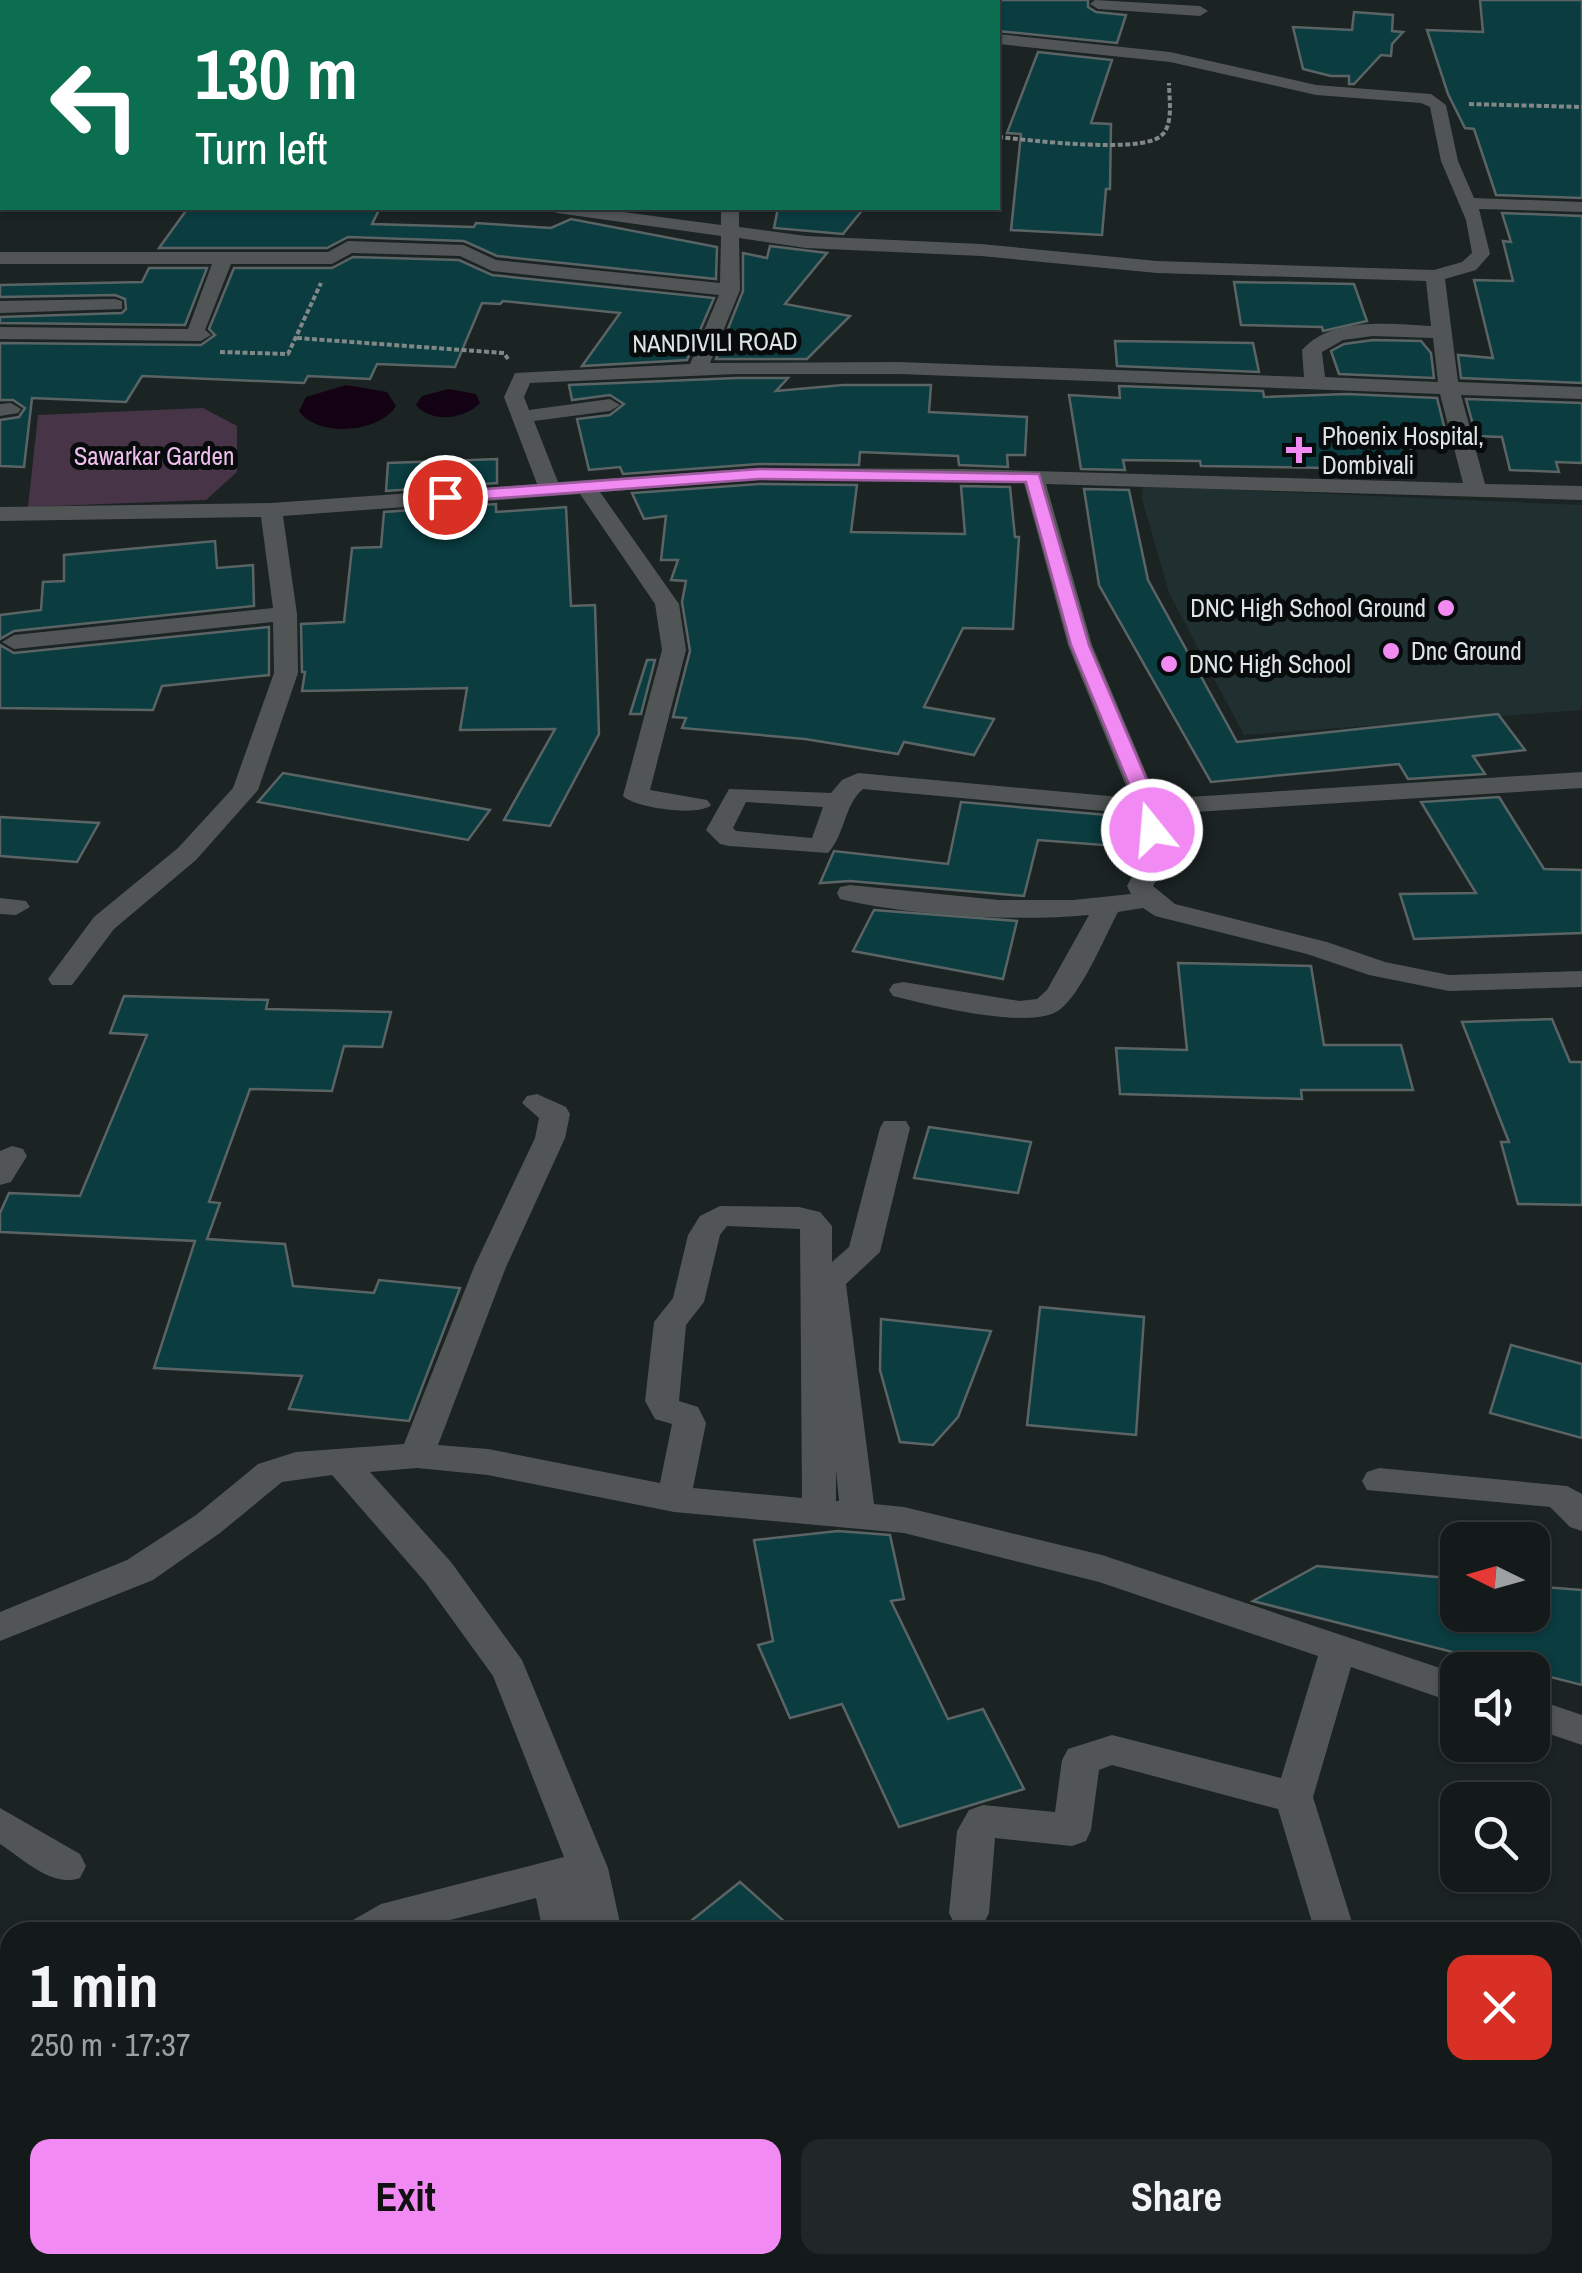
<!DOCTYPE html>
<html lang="en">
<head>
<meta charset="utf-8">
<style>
	body { margin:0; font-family:"Archivo Narrow",sans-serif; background:#212727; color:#f1f3f6; height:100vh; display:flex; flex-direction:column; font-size:38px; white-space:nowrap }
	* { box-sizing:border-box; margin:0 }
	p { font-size:32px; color:#9da1a2 }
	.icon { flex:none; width:55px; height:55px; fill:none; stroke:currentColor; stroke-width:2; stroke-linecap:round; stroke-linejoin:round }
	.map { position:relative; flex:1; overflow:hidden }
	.details { position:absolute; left:0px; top:1922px; width:1582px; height:352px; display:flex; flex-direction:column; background:#141a1a; border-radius:30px 30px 0 0; box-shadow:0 2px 8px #0004,0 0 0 2px #333839 }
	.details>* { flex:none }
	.banner { position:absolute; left:0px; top:0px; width:1000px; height:210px; box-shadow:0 2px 8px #0004,0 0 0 2px #333839; background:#0b6e4f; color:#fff; overflow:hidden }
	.needle { width:65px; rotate:275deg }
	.tools { position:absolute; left:1440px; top:1522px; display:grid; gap:20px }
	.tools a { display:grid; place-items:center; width:110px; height:110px; border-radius:20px; background:#141a1a; box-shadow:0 2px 8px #0004,0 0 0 2px #333839; font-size:50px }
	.pin { position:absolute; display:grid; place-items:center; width:85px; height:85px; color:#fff; margin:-42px; border:5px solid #fff; border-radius:50%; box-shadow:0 2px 10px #0007 }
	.me { position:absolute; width:110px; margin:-55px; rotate:343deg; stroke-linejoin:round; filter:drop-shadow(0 0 8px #0008) }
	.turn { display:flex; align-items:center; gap:35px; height:210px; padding:0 30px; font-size:45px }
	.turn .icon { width:130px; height:130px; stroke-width:2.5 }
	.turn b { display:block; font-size:70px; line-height:85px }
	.round { display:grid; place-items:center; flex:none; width:105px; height:105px; border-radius:20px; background:#212727 }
	.headline { display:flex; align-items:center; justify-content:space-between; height:170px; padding:0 30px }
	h1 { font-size:60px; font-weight:700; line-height:75px }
	.primary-button { display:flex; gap:20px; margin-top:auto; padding:20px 30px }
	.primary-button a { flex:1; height:115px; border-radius:20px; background:#f28af3; color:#111; font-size:40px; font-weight:700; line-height:115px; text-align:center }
	.primary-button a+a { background:#212727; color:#f1f3f6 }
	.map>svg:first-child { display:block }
	.built { fill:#202f30 }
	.green { fill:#473547 }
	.water { fill:#130213 }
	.building { fill:#0a3c40; stroke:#5b6465; stroke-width:2.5 }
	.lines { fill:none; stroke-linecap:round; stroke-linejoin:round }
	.path { stroke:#828888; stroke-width:4; stroke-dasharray:5 2.5; stroke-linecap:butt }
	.minor { fill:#515555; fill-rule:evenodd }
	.route { fill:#f28af3; stroke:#9d5a9e; stroke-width:2.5 }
	.poi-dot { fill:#f28af3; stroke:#080b0c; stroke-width:4 }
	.labels { text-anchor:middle; stroke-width:10; stroke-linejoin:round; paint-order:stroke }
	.far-street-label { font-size:25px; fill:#dee3e3; stroke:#080b0c }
	.far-poi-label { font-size:25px; fill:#dee3e3; stroke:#080b0c; text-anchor:start }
	.far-park-label { font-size:25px; fill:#edbeec; stroke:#080b0c }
</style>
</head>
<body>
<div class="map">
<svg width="1582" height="2273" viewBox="0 0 1582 2273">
	<rect width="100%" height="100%" fill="#1b2323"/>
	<polygon class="built" points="1143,486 1582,505 1582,710 1244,735 1169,593 1142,499"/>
	<polygon class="green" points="203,408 237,426 237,472 206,500 28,507 38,415"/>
	<g class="water">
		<path d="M346 385 387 392 396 406C380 433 317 438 299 411L306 397Z"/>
		<path d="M449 389 476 394 480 403C464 420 431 423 416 405L422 396Z"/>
	</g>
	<g class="building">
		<polygon points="998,0 1088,0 1088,7 1096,12 1126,15 1117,43 998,31"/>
		<polygon points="1480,0 1582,0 1582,198 1496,195 1474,129 1465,128 1448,94 1427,30 1483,32"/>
		<polygon points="1354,12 1393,15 1392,31 1403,32 1392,44 1391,56 1381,55 1354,84 1349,84 1349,76 1331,76 1303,69 1293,27 1352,30"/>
		<polygon points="1038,52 1112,60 1091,123 1111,124 1110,189 1106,189 1102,235 1011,230 1021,134 1007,133"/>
		<polygon points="188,208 380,208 372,224 474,227 476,223 551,228 571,219 717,247 716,279 497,256 464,241 348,237 327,248 159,248"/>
		<polygon points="778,208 864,208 843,234 774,228"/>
		<polygon points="1502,213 1582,216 1582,383 1461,378 1458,355 1493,358 1474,280 1513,281 1503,241 1511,242"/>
		<polygon points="770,246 827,253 785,304 850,316 807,359 716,359 743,291 743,253 767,258"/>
		<polygon points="353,257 459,260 492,275 714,298 687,360 582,366 620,313 503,301 500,304 482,303 455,367 377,364 370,379 308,376 304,383 142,376 126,402 32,398 24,467 0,466 0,420 19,417 25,408 13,400 0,400 0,343 201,345 215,335 209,329 234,268 332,268"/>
		<polygon points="149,268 207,268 185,325 0,323 0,317 122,313 126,309 125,299 115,295 0,297 0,285 142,282"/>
		<polygon points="1234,282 1354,284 1367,321 1323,331 1322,327 1241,325"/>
		<polygon points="1373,340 1421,341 1431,353 1434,378 1339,374 1331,351 1344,344"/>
		<polygon points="1115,341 1253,343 1259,372 1117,366"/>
		<polygon points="737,378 788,378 776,391 843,385 931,385 929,412 1027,417 1025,455 1007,455 1008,467 959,465 958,456 860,452 859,465 759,464 623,474 620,467 589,470 577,419 610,415 624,404 610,395 572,400 569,385"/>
		<polygon points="1119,386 1263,391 1264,397 1347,394 1437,398 1446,434 1410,432 1413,466 1326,461 1328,468 1201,466 1200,461 1123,460 1125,470 1081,469 1069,395 1120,398"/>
		<polygon points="1466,399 1582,403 1582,463 1556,462 1559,472 1510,470 1502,437 1476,436"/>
		<polygon points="497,459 497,483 386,491 388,463"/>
		<polygon points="759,484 857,485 851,532 965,534 961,486 1010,487 1015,537 1019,537 1013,629 963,628 924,707 994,719 974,755 904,742 898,754 805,739 682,728 686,718 673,717 690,651 682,602 686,581 671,580 678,560 661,560 666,516 644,519 632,493"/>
		<polygon points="1084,489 1129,490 1148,580 1237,742 1498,714 1525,750 1473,756 1485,774 1408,779 1399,764 1211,782 1099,585"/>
		<polygon points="496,504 496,512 566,507 571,606 595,605 599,734 550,826 504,820 555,729 460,730 467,688 302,691 305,672 302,672 301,624 344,622 352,548 381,547 384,512"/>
		<polygon points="215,541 217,568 253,565 254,606 14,631 0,639 0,615 41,610 43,582 64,581 64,555"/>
		<polygon points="269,627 269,675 162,686 153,710 0,708 0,645 14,653"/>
		<polygon points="647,660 655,660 641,714 630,714"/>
		<polygon points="283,773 490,810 468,840 258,802"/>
		<polygon points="1499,797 1544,869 1582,870 1582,933 1414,939 1400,894 1476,893 1421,802"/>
		<polygon points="961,802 1118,816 1116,846 1038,840 1024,896 850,881 820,883 834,851 948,864"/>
		<polygon points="0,817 99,823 77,862 0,856"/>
		<polygon points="874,910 1017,921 1003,979 853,951"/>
		<polygon points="1178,963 1311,966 1324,1045 1401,1045 1413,1090 1301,1090 1302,1099 1120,1094 1116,1048 1187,1050"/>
		<polygon points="124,996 268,1000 266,1009 391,1012 382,1047 344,1046 332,1091 250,1089 209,1202 220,1203 207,1239 285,1244 293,1286 374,1293 379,1280 460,1288 409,1421 289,1409 302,1376 154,1368 195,1241 0,1232 0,1213 9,1193 80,1196 147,1035 110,1033"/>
		<polygon points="1552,1019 1570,1062 1582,1062 1582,1205 1518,1204 1501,1142 1509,1142 1462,1022"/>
		<polygon points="929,1127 1031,1142 1018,1193 914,1178"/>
		<polygon points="1040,1307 1144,1317 1136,1435 1027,1425"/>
		<polygon points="881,1319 991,1331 958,1417 933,1445 900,1442 880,1370"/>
		<polygon points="1511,1345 1582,1364 1582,1438 1490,1413"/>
		<polygon points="838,1531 890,1535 904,1599 891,1601 948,1719 983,1709 1024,1789 899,1827 842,1704 790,1718 758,1645 773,1641 754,1540"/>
		<polygon points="1317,1566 1458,1579 1458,1615 1532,1615 1532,1586 1582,1590 1582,1685 1253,1601"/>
		<polygon points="740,1882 796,1932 677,1932"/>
	</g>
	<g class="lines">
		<g class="path">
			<polyline points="1469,104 1582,107"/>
			<path d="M998 137C1028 140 1139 154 1161 136 1174 125 1169 98 1169 83"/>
			<polyline points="297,338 504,353 508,359"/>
			<polyline points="220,352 288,354 321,283"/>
		</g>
		<g class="minor">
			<polygon points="1095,0 1200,6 1208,11 1200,16 1098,9 1090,4"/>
			<path d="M998 34 1170 52 1316 85 1431 94 1446 105 1458 161 1474 198 1582 202V212L1479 209 1490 254 1476 270 1445 279 1458 382 1582 387V399L1461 395 1485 484 1582 486V500L1046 484 1092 645 1157 799 1582 772V788L1162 814 1170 854 1153 886 1175 904 1327 942 1385 962 1449 975 1582 971V987L1449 991 1369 975 1307 954 1155 916 1143 908 1118 912C1105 936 1079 1000 1056 1012 1025 1029 928 1005 893 996L889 990 893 984 903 982 1019 1001 1037 999 1047 990 1089 915C1016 922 911 916 840 899L837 893 840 887 850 885 999 900H1073L1131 894 1127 886 1144 854 1136 814 863 789C844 805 845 835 828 853L729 846 720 844 706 830 729 789 831 793 842 780 858 773 1131 798 1068 645 1024 483 759 480 600 492 679 604 686 650 650 790 707 800 711 805C699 817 635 808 623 796L662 650 655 604 580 494 283 516 297 614 298 673 258 790 196 860 114 929 72 985H52L48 979 94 917 178 848 233 788 274 673 273 622 14 649 2 642 14 635 273 608 261 517 0 521V507L271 503 537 484 504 397 515 373 690 364 719 295 492 271 460 256 352 253 332 264H231L205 330 211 335 201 341 0 339V327L188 329 212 264H0V252H328L348 241 464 245 496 260 720 283 721 236 557 213 548 208H593L721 225V208H739V227L806 236 981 244 1157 261 1434 270 1462 262 1472 253 1466 220 1441 161 1430 107 1421 103 1316 95 1170 62 998 44ZM739 238 806 248 981 256 1157 273 1426 281 1431 326C1391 324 1332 316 1302 350L1304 377 899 362 710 363 740 290ZM1373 336 1433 338 1438 382 1325 377 1322 352 1343 340ZM737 374H899L1440 394 1463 483 962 469 759 468 558 482 534 421 610 411 620 405 610 399 529 410 524 397 530 383ZM746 802 823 807 812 838 736 831 733 828Z"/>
			<polygon points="115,299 122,301 122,309 0,313 0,301"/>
			<polygon points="0,404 11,403 21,409 18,413 0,416"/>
			<polygon points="0,898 26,901 30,907 16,915 0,914"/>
			<path d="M537 1094 566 1107 570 1114 565 1138 506 1267 438 1445 488 1449 660 1483 672 1424 655 1419 645 1401 654 1322 673 1298 688 1235 700 1216 720 1206 799 1207 820 1212 832 1226V1262L849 1247 880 1128 884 1121H906L910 1128 880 1252 846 1284 874 1504 904 1507 1102 1555 1458 1674V1704L1351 1667 1313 1797 1355 1932H1315L1278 1809 1112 1765 1099 1770 1091 1830 1086 1841 1072 1846 995 1838 989 1913 983 1925 969 1930 955 1925 949 1913 957 1831 969 1810 983 1805 1055 1812 1062 1760 1068 1749 1112 1735 1281 1778 1318 1656 1099 1582 904 1533 674 1512 488 1475 417 1468 370 1472 451 1562 522 1660 608 1868 622 1932H543L536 1898 403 1932H347L353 1920 381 1904 564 1857 493 1676 425 1582 332 1475 282 1482 220 1533 153 1580 0 1641V1612L127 1560 196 1515 258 1464 296 1452 404 1444 474 1267 535 1138 539 1118 522 1103 527 1096ZM727 1226 800 1229 802 1498 693 1488 706 1423 698 1407 679 1401 686 1325 704 1302 720 1235ZM836 1470 839 1501H836Z"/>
			<polygon points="12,1146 23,1149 27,1156 11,1182 0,1185 0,1151"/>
			<polygon points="1379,1468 1567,1486 1582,1494 1582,1531 1570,1527 1550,1507 1367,1490 1362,1481 1367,1472"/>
			<polygon points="1532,1698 1582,1715 1582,1745 1532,1728"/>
			<path d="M0 1808 80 1854 86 1866 80 1878C52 1888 23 1859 0 1844Z"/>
			<polygon points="1572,2203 1582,2206 1582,2273 1565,2273 1561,2265 1572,2265"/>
			<rect x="1309" y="2265" width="44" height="8"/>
		</g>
	</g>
	<polygon class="route" points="759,469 1039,474 1089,645 1158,806 1162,830 1159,834 1145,834 1138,806 1071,645 1026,482 759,479 445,502 437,497 445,492"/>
	<g class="poi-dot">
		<path d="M1294 435h10v10h10v10h-10v10h-10v-10h-10v-10h10z"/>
		<circle cx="1446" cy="608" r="10"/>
		<circle cx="1391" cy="651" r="10"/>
		<circle cx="1169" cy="664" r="10"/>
	</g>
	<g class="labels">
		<g class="far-street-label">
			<text transform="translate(715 342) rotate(-1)" y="9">NANDIVILI ROAD</text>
		</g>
		<g class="far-poi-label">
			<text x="1322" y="445">Phoenix Hospital,<tspan x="1322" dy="29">Dombivali</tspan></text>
			<text x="1426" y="617" text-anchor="end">DNC High School Ground</text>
			<text x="1411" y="660">Dnc Ground</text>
			<text x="1189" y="673">DNC High School</text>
		</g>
		<g class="far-park-label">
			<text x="154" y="465">Sawarkar Garden</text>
		</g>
	</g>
</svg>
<div class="tools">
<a><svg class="needle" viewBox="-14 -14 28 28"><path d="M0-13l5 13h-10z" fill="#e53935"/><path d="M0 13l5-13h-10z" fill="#9da1a2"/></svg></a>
<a><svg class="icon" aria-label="sound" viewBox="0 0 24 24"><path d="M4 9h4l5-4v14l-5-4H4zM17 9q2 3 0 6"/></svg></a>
<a><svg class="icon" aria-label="search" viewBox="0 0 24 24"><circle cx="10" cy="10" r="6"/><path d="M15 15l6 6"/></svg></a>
</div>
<div class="pin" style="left:445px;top:497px;background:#d93025"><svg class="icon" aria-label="arrive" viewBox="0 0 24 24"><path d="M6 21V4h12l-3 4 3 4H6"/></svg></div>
<svg class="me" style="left:1152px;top:830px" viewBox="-20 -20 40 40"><circle r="17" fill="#f28af3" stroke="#fff" stroke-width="3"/><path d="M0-11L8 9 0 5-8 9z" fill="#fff"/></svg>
<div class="banner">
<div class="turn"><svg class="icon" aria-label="left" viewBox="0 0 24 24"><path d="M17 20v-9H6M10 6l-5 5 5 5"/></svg><div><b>130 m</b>Turn left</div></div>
</div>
<section class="details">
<div class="headline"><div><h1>1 min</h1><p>250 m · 17:37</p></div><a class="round" style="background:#d93025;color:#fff"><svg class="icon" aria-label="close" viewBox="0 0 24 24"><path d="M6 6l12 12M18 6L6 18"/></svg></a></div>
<div class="primary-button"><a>Exit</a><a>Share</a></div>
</section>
</div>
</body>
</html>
